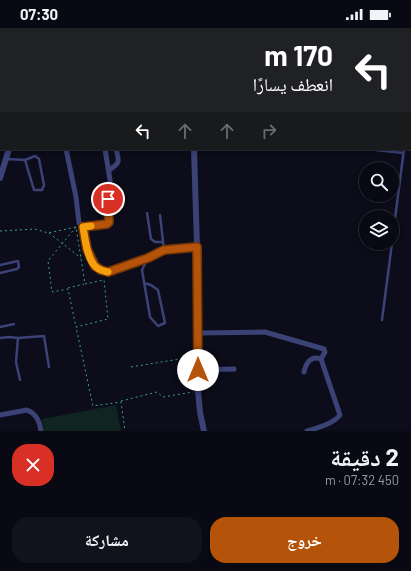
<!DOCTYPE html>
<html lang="ar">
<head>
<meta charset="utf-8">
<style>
	body { margin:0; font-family:Barlow,"Noto Naskh Arabic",sans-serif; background:#12121d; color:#f1f3f6; direction:rtl; height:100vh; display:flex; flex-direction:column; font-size:15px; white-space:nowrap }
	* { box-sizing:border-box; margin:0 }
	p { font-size:13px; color:#999aa0 }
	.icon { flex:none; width:22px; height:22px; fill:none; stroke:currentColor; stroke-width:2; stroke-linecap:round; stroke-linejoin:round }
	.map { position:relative; height:403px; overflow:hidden; direction:ltr }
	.details { display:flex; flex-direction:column; background:#090914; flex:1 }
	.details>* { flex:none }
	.top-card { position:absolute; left:0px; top:0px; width:411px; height:122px; box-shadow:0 2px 6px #0003,0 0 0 1px #292a34; direction:rtl; background:#202124; color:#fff; overflow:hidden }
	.controls { position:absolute; left:359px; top:134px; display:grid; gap:8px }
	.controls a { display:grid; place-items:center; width:40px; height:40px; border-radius:50%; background:#090914; box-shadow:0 2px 6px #0003,0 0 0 1px #292a34; font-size:20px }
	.pin { position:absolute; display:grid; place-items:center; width:34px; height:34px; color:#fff; margin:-17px; border:2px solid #fff; border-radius:50%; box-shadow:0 1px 4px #0007 }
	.me { position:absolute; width:44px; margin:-22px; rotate:0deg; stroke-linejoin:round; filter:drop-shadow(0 0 3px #0008) }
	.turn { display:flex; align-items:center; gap:14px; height:84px; padding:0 12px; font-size:18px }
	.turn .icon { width:52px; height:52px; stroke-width:2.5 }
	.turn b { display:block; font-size:28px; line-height:34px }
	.lanes { display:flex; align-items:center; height:38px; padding:0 12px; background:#0003; justify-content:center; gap:20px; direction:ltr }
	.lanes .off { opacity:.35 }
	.round { display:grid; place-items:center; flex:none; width:42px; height:42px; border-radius:16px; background:#12121d }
	.head { display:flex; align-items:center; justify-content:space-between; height:68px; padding:0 12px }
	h1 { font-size:24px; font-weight:700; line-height:30px }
	.action { display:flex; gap:8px; margin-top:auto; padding:8px 12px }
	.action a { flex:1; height:46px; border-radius:16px; background:#b45309; color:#fff; font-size:16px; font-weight:700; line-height:46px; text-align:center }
	.action a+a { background:#12121d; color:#f1f3f6 }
	.status { display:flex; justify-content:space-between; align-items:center; height:28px; padding:0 20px; background:#090914; direction:ltr }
	.status svg { height:11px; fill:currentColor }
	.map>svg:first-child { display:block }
	.green { fill:#102420 }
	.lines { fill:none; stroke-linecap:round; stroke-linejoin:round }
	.path { stroke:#34a48b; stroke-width:1; stroke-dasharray:2 3; stroke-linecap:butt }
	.service { stroke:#3a4276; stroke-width:2.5 }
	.minor { stroke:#3a4276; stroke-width:5 }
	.tertiary { stroke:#3a4276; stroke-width:6 }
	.primary { stroke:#a058f4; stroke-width:8 }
	.route-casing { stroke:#753606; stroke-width:10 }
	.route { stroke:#b45309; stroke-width:7 }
	.slow { stroke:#f59e0b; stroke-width:7 }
</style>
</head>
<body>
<div class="status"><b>07:30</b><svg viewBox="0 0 49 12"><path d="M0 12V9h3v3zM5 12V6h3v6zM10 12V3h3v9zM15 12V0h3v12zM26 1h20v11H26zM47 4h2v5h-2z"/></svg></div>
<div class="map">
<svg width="411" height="403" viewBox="0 0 411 403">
	<rect width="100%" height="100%" fill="#0c0c1a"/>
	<polygon class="green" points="116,377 121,403 44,403 42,391"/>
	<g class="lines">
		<g class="path">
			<polyline points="327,1 327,0"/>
			<polyline points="76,199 48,233 52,264 68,261 76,299"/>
			<polyline points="0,203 35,201 48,205 76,199 85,256 104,252 108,291 76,299 93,378 121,374 125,403"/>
			<polyline points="49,205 81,230"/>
			<polyline points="68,260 84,256"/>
			<polyline points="131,339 192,329"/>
			<polyline points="121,373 157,364 163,369 193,364"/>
		</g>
		<g class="service">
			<polyline points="129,0 132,1"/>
			<polyline points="73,1 73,0"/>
			<polyline points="116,1 116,0"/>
			<polyline points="143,1 143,0"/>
			<polyline points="367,121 403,125"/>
			<polyline points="7,131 25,132 34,162 42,162 44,157 39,131 35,128 25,132"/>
			<polyline points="147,185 151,211 155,214 163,214"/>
			<polyline points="160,187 164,222"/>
			<path d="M83 199C85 213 89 247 109 244 118 243 138 234 148 230"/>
			<polyline points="392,214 404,121"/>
			<polyline points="0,237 18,233 19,239 17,241 0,245"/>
			<polyline points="144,255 151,257 158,262 165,295 158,298 150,289 142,242 148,230 164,222 197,219"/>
			<polyline points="382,292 392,215"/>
			<polyline points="0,299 14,296"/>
			<polyline points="0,310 9,309 18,310 44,308 49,339"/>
			<polyline points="18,310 16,334 20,352"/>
		</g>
		<g class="minor">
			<polyline points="66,121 76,169 79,195 83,199 107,196 109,194 108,171 110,152 105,121"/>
			<path d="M109 142C121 135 119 133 116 121"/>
			<polyline points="198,305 265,304 324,321 325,324 321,331"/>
			<polyline points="198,342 234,341"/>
			<path d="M304 344C306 335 311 327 321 331L340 387C333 396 317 400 307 403"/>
			<path d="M0 387 27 382C37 386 40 394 41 403"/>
		</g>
		<g class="tertiary">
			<polyline points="209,0 209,1"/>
			<polyline points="214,1 216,0"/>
			<polyline points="349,1 350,0"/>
			<polyline points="363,1 363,0"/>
			<polyline points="194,121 197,219 198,363 200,384 204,403"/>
			<polyline points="0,150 9,121"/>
		</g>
		<g class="primary">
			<polyline points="234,0 238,1"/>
			<polyline points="286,0 289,1"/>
			<polyline points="368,0 369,1"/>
			<polyline points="10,1 10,0"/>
			<polyline points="20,1 21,0"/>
			<polyline points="31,1 31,0"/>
			<polyline points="42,1 43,0"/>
			<polyline points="0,32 1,29"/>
			<polyline points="410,38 411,39"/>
			<polyline points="410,54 411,54"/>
			<polyline points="0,59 1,56"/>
			<polyline points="0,93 1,90"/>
			<polyline points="0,105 1,103"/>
		</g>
	</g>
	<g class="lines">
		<g class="route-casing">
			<polyline id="route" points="108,171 109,194 107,196 83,199 87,221 95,238 101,242 108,244 148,230 164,222 197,219 198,342"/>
		</g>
		<use href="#route" class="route"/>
		<path class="slow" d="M91 198 83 199C85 210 87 232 96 239 99 242 104 243 108 244"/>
	</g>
</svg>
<div class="controls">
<a><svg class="icon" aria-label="search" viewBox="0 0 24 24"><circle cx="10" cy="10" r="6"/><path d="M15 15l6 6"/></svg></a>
<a><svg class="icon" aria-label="layers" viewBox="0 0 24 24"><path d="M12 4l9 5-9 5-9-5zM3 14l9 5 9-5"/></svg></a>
</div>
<div class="pin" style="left:108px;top:171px;background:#d93025"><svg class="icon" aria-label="arrive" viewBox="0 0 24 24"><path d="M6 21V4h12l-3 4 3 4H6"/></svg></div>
<svg class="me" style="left:198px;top:342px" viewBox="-20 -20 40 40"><circle r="19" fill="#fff"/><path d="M0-13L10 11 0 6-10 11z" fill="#b45309"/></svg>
<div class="top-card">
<div class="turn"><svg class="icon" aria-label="left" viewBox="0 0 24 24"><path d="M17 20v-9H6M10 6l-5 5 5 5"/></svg><div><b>170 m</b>انعطف يسارًا</div></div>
<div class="lanes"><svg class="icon" aria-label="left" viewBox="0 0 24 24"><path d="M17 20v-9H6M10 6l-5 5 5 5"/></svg><svg class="icon off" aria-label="ahead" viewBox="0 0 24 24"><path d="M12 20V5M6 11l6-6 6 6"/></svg><svg class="icon off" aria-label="ahead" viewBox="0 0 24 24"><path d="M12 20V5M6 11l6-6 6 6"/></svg><svg class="icon off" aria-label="right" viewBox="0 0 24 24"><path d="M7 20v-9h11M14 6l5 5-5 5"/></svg></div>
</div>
</div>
<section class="details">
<div class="head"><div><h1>2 دقيقة</h1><p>450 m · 07:32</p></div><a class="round" style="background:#d93025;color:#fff"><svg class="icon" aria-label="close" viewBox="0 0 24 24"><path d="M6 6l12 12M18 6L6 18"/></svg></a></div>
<div class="action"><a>خروج</a><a>مشاركة</a></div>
</section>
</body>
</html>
